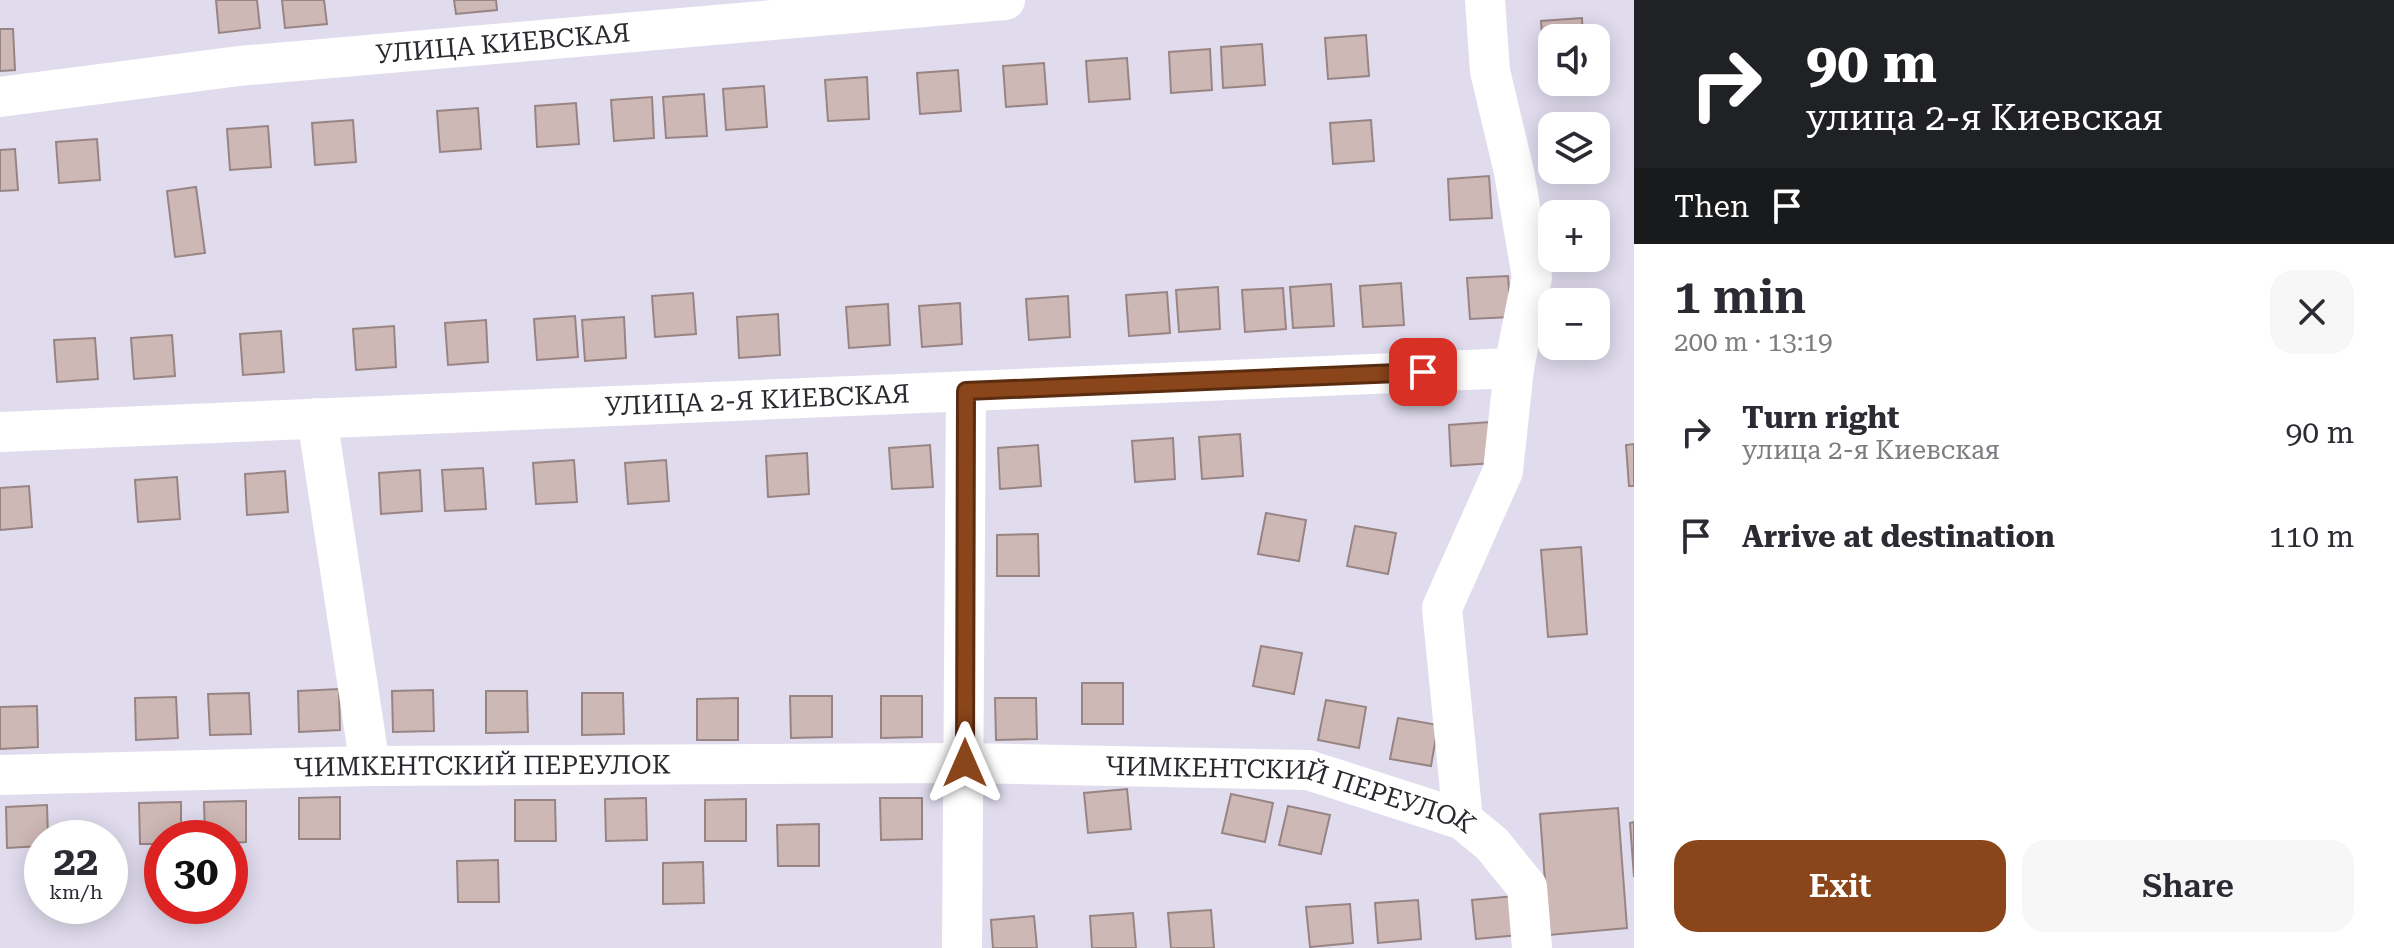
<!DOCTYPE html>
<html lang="en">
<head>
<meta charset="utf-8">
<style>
	body { margin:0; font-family:"Roboto Serif",serif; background:#f7f7f7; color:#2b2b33; height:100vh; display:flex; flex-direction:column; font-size:30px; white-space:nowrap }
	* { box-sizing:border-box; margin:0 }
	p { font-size:26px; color:#7c7c81 }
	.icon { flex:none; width:44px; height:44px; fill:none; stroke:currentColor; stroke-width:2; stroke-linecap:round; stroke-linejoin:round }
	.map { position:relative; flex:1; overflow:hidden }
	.details { display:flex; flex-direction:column; background:#fff; width:760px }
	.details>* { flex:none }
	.guide { background:#202124; color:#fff; overflow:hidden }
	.buttons { position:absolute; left:1538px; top:24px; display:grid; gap:16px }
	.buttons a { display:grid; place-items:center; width:72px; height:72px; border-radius:16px; background:#fff; box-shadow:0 4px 20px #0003; font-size:40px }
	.speed { position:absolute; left:24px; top:820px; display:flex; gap:16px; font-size:40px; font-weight:700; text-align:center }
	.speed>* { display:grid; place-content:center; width:104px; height:104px; border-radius:50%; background:#fff; box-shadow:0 4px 20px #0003; line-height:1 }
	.speed small { font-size:20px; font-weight:400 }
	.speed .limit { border:12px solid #d22; background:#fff; color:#111 }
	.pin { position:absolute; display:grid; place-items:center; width:68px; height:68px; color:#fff; margin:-34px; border-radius:16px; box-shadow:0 4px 12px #0006 }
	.me { position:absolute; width:88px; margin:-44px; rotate:0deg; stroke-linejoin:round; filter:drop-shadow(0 0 6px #0008) }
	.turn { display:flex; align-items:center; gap:28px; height:168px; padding:0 40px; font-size:36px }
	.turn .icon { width:104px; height:104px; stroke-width:2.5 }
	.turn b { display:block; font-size:56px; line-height:68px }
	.then { display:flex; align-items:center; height:76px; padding:0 40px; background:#0003; gap:16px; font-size:30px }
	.round { display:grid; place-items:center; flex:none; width:84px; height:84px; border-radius:24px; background:#f7f7f7 }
	.summary { display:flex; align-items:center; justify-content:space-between; height:136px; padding:0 40px }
	h1 { font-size:48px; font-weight:600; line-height:60px }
	.primary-button { display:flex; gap:16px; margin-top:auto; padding:16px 40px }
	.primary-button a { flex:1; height:92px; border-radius:24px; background:#8a451a; color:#fff; font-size:32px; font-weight:600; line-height:92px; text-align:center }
	.primary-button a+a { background:#f7f7f7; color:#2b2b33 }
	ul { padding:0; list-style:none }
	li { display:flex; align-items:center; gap:24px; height:104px; padding:0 40px }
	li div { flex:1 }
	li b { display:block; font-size:30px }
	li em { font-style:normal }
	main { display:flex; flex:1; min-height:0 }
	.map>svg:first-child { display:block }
	.building { fill:#ceb8b6; stroke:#988482; stroke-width:2 }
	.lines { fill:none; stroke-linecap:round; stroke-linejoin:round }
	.minor { stroke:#fff; stroke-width:40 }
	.route-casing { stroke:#5a2d11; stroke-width:20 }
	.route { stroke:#8a451a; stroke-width:14 }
	.labels { text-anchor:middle; stroke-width:6; stroke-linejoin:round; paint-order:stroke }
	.street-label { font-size:26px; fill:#2a292f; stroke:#e0dcee }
</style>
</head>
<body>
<main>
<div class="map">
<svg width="1634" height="948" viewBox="0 0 1634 948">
	<rect width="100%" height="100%" fill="#e0dcee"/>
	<g class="building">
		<polygon points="216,0 257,0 260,28 219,33"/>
		<polygon points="282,0 324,0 327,24 285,28"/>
		<polygon points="454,0 496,0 497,10 456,14"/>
		<polygon points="1582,18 1583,38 1552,38 1552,62 1544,62 1541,21"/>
		<polygon points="0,29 13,29 15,70 0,71"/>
		<polygon points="1366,35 1369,76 1328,79 1325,38"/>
		<polygon points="1262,44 1265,85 1223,88 1221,47"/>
		<polygon points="1210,49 1212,90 1171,93 1169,52"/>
		<polygon points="1127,58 1130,99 1089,102 1086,61"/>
		<polygon points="1044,63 1047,104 1006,107 1003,66"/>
		<polygon points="958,70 961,111 920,114 917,73"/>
		<polygon points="867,77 869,119 828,121 825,80"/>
		<polygon points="764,86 767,127 726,130 723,89"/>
		<polygon points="704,94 707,136 666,138 663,97"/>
		<polygon points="652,97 654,138 614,141 611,100"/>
		<polygon points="576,103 579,144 537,147 535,106"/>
		<polygon points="478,108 481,149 440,152 437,111"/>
		<polygon points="353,120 356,162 315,165 312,123"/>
		<polygon points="1371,120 1374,161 1333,164 1330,123"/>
		<polygon points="268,126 271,167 230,170 227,129"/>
		<polygon points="97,139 100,180 59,183 56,142"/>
		<polygon points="15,149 18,190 0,191 0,150"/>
		<polygon points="1489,176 1492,218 1450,220 1448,179"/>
		<polygon points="196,187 205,253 175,257 167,191"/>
		<polygon points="1508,276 1511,317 1470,319 1467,278"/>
		<polygon points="1401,283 1404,325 1363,327 1360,286"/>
		<polygon points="1331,284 1334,326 1293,328 1290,287"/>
		<polygon points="1218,287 1220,329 1179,332 1176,290"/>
		<polygon points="1283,288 1286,329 1245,332 1242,290"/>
		<polygon points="1167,292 1170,333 1129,336 1126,295"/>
		<polygon points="693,293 696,334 655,337 652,296"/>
		<polygon points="1068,296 1070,337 1029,340 1026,299"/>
		<polygon points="960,303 962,344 922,347 919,306"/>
		<polygon points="888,304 890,345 849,348 846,307"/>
		<polygon points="778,314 780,355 739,358 737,317"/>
		<polygon points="575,316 578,357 537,360 534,319"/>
		<polygon points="624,317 626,358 585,361 582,320"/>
		<polygon points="486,320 488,362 448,365 445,323"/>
		<polygon points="394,326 396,367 356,370 353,329"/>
		<polygon points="281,331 284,372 243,375 240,334"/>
		<polygon points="172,335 175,376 134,379 131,338"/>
		<polygon points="95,338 98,379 57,382 54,340"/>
		<polygon points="1490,422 1493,463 1451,466 1449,425"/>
		<polygon points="1240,434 1243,476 1202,479 1199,437"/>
		<polygon points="1173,438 1175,479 1135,482 1132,441"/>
		<polygon points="1634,444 1634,486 1629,486 1626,445"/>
		<polygon points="930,445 933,487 892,489 889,448"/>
		<polygon points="1038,445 1041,486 1000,489 998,448"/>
		<polygon points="807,453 809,494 768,497 766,456"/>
		<polygon points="574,460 577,502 536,504 533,463"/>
		<polygon points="666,460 669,501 628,504 625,463"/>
		<polygon points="483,468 486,509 445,511 442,470"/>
		<polygon points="420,470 422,511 381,514 379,473"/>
		<polygon points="285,471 288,512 247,515 245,474"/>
		<polygon points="177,477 180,519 138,522 135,480"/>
		<polygon points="29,486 32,527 0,530 0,488"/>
		<polygon points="1266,513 1306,520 1299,561 1258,554"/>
		<polygon points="1355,526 1396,533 1388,574 1347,566"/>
		<polygon points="1038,534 1039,576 997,576 997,535"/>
		<polygon points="1581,547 1587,634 1548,637 1541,550"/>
		<polygon points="1261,646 1302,653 1294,694 1253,686"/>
		<rect x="1082" y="683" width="41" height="41"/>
		<polygon points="339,689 340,730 299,732 298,691"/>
		<polygon points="433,690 434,731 393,732 392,691"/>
		<polygon points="486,691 527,691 528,732 486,733"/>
		<polygon points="249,693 251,734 210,735 208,694"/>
		<polygon points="582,693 623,693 624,734 582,735"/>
		<polygon points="790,696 832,696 832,737 791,738"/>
		<polygon points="881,696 922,696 922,737 881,738"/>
		<polygon points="176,697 178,738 136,740 135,698"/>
		<polygon points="738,698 738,740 697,740 697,699"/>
		<polygon points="995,698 1036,698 1037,739 996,740"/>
		<polygon points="1326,700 1366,707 1359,748 1318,740"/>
		<polygon points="37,706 38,747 0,749 0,707"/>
		<polygon points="1398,718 1438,725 1431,766 1390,759"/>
		<polygon points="1127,789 1131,829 1088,833 1084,793"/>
		<polygon points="1231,794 1273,803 1265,842 1222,833"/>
		<polygon points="340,797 340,839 299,839 299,798"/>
		<polygon points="646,798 647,840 606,841 605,799"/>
		<polygon points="880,798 922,798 922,839 881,840"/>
		<polygon points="746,799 746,841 705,841 705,800"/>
		<polygon points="515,800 555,800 556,841 515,841"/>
		<polygon points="246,801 246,842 230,843 230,838 205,838 204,802"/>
		<polygon points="181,802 181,838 162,838 162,844 140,844 139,803"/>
		<polygon points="47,805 48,838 42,838 42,846 7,848 6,807"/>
		<polygon points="1288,806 1330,815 1321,854 1279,845"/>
		<polygon points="1618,808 1627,928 1549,935 1540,814"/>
		<polygon points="1634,822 1634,877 1630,823"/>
		<polygon points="819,824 819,866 778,866 777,825"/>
		<polygon points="498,860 499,902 458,902 457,861"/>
		<polygon points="703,862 704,903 663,904 663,863"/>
		<polygon points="1515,896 1519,935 1476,939 1472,900"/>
		<polygon points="1418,900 1421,939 1378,943 1375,903"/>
		<polygon points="1350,904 1353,943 1310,947 1306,907"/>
		<polygon points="1211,910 1214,948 1171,948 1168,913"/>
		<polygon points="1133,913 1136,948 1092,948 1090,916"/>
		<polygon points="1034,916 1037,948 993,948 991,920"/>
	</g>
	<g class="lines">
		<g class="minor">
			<path id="s1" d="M0 97 239 66 1005 0"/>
			<polyline points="317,418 370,766"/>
			<path id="s2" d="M0 432 1514 368"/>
			<path id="s3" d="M0 775 370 766 965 763 1308 770 1463 820 1492 844 1527 887 1532 948"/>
			<polyline points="1463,820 1442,608 1503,471 1514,368 1532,277 1514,172 1490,71 1485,0"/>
			<polyline points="962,948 966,391"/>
		</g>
	</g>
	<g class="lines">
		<g class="route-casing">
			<polyline id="route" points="965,763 966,391 1423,372"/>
		</g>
		<use href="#route" class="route"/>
	</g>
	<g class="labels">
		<g class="street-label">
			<text dy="9" stroke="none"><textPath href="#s1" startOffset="506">УЛИЦА КИЕВСКАЯ</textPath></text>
			<text dy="9" stroke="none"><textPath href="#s2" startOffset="758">УЛИЦА 2-Я КИЕВСКАЯ</textPath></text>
			<text dy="9" stroke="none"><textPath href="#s3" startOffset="482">ЧИМКЕНТСКИЙ ПЕРЕУЛОК</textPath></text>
			<text dy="9" stroke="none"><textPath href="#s3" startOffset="1294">ЧИМКЕНТСКИЙ ПЕРЕУЛОК</textPath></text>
		</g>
	</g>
</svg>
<div class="buttons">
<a><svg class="icon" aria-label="sound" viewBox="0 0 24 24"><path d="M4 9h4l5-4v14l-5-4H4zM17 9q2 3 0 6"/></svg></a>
<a><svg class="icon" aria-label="layers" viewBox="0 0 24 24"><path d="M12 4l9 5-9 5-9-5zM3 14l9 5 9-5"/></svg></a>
<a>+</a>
<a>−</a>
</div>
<div class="speed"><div>22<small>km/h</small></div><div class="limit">30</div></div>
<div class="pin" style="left:1423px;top:372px;background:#d93025"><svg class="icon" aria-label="arrive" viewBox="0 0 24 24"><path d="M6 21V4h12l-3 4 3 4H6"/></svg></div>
<svg class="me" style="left:965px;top:763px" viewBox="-20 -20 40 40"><path d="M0-17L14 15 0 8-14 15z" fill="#8a451a" stroke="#fff" stroke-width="4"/></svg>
</div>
<section class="details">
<div class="guide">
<div class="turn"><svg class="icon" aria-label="right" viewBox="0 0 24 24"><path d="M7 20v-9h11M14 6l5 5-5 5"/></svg><div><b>90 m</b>улица 2-я Киевская</div></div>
<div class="then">Then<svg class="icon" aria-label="arrive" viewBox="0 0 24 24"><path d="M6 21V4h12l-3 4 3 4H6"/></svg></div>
</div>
<div class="summary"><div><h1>1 min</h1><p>200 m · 13:19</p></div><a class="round"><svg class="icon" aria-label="close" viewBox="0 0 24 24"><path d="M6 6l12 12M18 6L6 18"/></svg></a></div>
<ul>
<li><svg class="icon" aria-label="right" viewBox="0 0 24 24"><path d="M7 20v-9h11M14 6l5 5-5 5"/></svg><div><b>Turn right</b><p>улица 2-я Киевская</p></div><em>90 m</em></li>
<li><svg class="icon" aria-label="arrive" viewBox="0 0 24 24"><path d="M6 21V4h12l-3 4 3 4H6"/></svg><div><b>Arrive at destination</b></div><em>110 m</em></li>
</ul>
<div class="primary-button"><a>Exit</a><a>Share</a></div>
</section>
</main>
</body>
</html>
